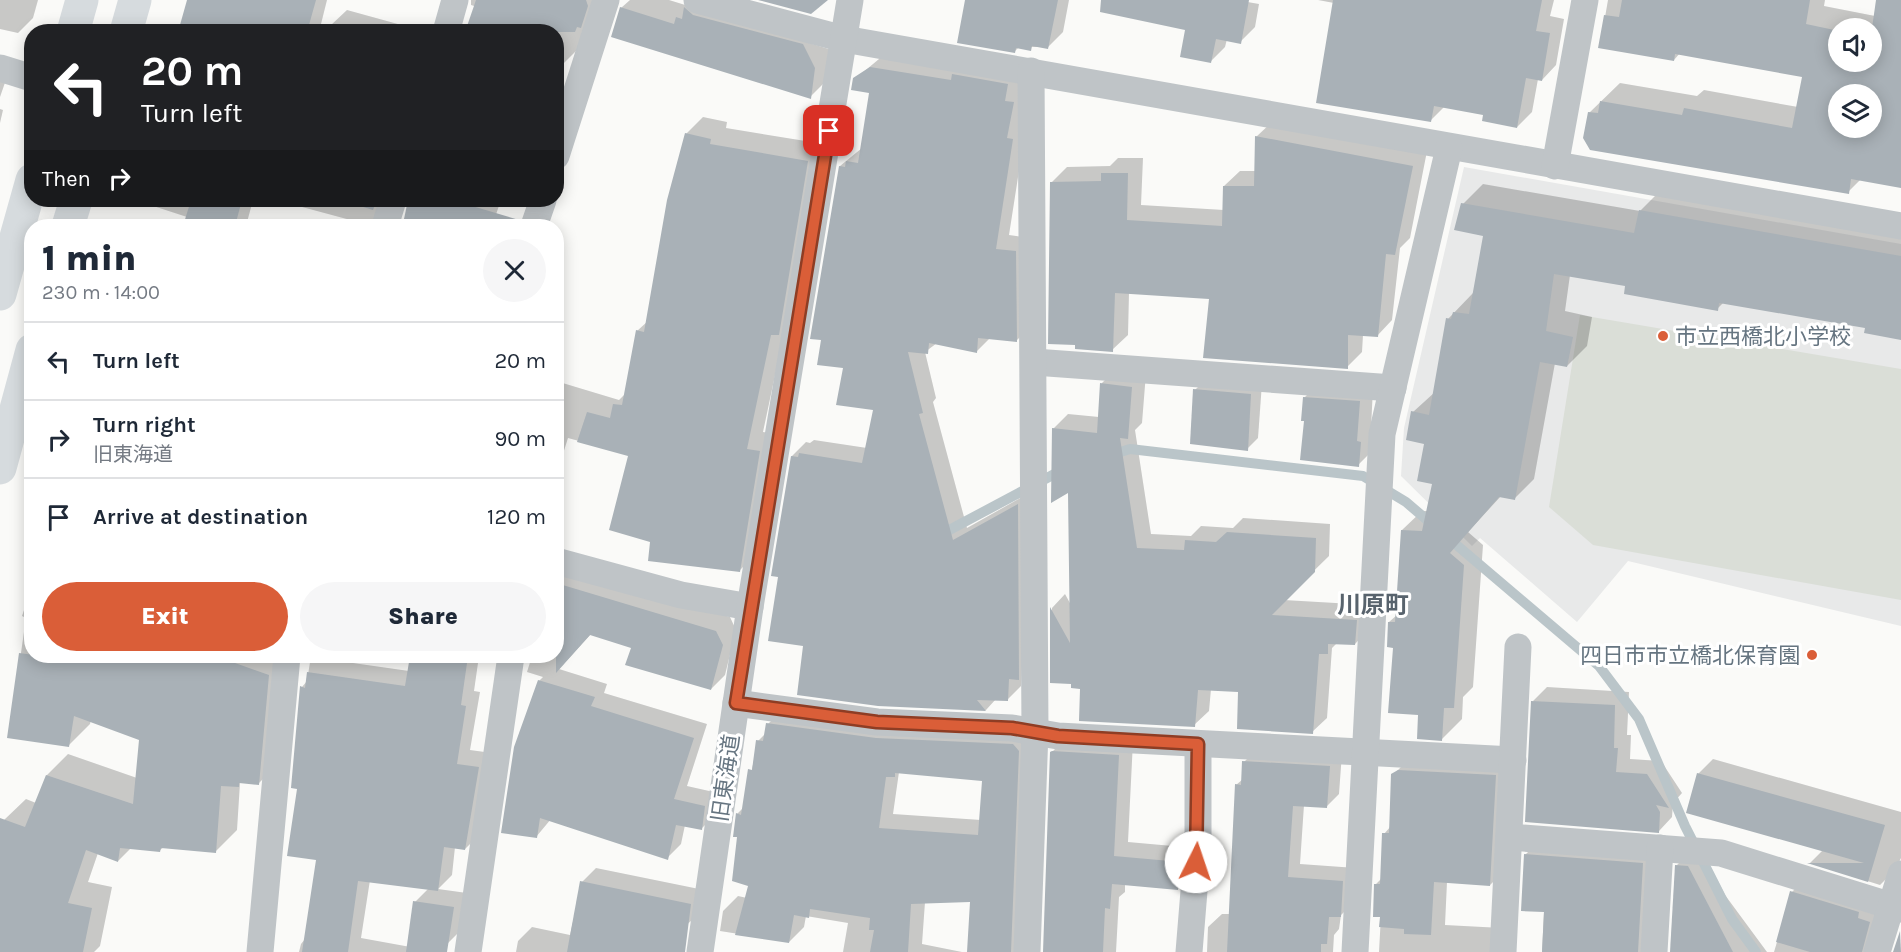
<!DOCTYPE html>
<html lang="en">
<head>
<meta charset="utf-8">
<style>
	body { margin:0; font-family:Karla,"Noto Sans JP",sans-serif; background:#f6f6f7; color:#1f2937; height:100vh; display:flex; flex-direction:column; font-size:22px; white-space:nowrap }
	* { box-sizing:border-box; margin:0 }
	p { font-size:20px; color:#747a83 }
	.icon { flex:none; width:33px; height:33px; fill:none; stroke:currentColor; stroke-width:2; stroke-linecap:round; stroke-linejoin:round }
	.map { position:relative; flex:1; overflow:hidden }
	.sheet { position:absolute; left:24px; top:219px; width:540px; height:444px; display:flex; flex-direction:column; background:#fff; border-radius:24px; box-shadow:0 3px 15px #0003 }
	.sheet>* { flex:none }
	.banner { position:absolute; left:24px; top:24px; width:540px; height:183px; border-radius:24px; box-shadow:0 3px 15px #0003; background:#202124; color:#fff; overflow:hidden }
	.controls { position:absolute; left:1828px; top:18px; display:grid; gap:12px }
	.controls a { display:grid; place-items:center; width:54px; height:54px; border-radius:50%; background:#fff; box-shadow:0 3px 15px #0003; font-size:30px }
	.pin { position:absolute; display:grid; place-items:center; width:51px; height:51px; color:#fff; margin:-26px; border-radius:12px; box-shadow:0 3px 9px #0006 }
	.me { position:absolute; width:66px; margin:-33px; rotate:4deg; stroke-linejoin:round; filter:drop-shadow(0 0 4px #0008) }
	.turn { display:flex; align-items:center; gap:21px; height:126px; padding:0 18px; font-size:27px }
	.turn .icon { width:78px; height:78px; stroke-width:2.5 }
	.turn b { display:block; font-size:42px; line-height:51px }
	.then { display:flex; align-items:center; height:57px; padding:0 18px; background:#0003; gap:12px; font-size:22px }
	.round { display:grid; place-items:center; flex:none; width:63px; height:63px; border-radius:32px; background:#f6f6f7 }
	.head { display:flex; align-items:center; justify-content:space-between; height:102px; padding:0 18px }
	h1 { font-size:36px; font-weight:800; line-height:45px }
	.cta { display:flex; gap:12px; margin-top:auto; padding:12px 18px }
	.cta a { flex:1; height:69px; border-radius:36px; background:#da5e38; color:#fff; font-size:24px; font-weight:800; line-height:69px; text-align:center }
	.cta a+a { background:#f6f6f7; color:#1f2937 }
	ul { padding:0; list-style:none }
	li { display:flex; align-items:center; gap:18px; height:78px; padding:0 18px; border-top:2px solid #e0e1e3 }
	li div { flex:1 }
	li b { display:block; font-size:22px }
	li em { font-style:normal }
	.map>svg:first-child { display:block }
	.built { fill:#e8e9e9 }
	.pitch { fill:#daded7 }
	.shadow { fill:#0003; fill-rule:evenodd }
	.lines { fill:none; stroke-linecap:round; stroke-linejoin:round }
	.stream { stroke:#bac5c9; stroke-width:10 }
	.building { fill:#a9b1b7; fill-rule:evenodd }
	.minor { stroke:#bfc4c7; stroke-width:27 }
	.trunk { stroke:#d6dbde; stroke-width:33 }
	.route-casing { stroke:#8e3d24; stroke-width:15 }
	.route { stroke:#da5e38; stroke-width:10 }
	.poi-dot { fill:#da5e38; stroke:#fff; stroke-width:2 }
	.labels { text-anchor:middle; stroke-width:6; stroke-linejoin:round; paint-order:stroke }
	.poi-label { font-size:22px; fill:#667581; stroke:#fff; text-anchor:start }
	.street-label { font-size:22px; fill:#667581; stroke:#fff }
	.neighbourhood-label { font-size:24px; font-weight:bold; fill:#58636d; stroke:#fff }
</style>
</head>
<body>
<div class="map">
<svg width="1901" height="952" viewBox="0 0 1901 952">
	<rect width="100%" height="100%" fill="#fafaf8"/>
	<polygon class="built" points="1464,167 1901,244 1901,626 1628,561 1577,622 1480,538 1472,546 1401,476 1404,428"/>
	<polygon class="pitch" points="1580,315 1901,369 1901,600 1593,545 1549,507"/>
	<g class="shadow">
		<polygon points="0,0 38,0 33,18 18,33 0,29"/>
		<polygon points="189,0 327,0 321,24 313,32 180,32"/>
		<polygon points="471,0 600,0 581,46 564,63 556,60 556,32 471,5"/>
		<polygon points="630,0 669,0 832,50 827,80 810,97 621,8"/>
		<polygon points="966,0 1069,0 1063,32 1048,47 1019,47 1014,52"/>
		<polygon points="1110,0 1236,0 1259,4 1255,27 1240,42 1227,39 1225,47 1210,62 1187,28"/>
		<polygon points="1318,0 1554,0 1550,16 1564,19 1556,65 1542,80 1538,79 1532,112 1517,127 1484,113 1445,106 1431,120 1334,3"/>
		<path d="M1608 0H1825L1824 6 1875 16 1878 0H1901V169L1861 179 1848 192 1589 113 1620 83 1697 96 1704 90 1798 107 1803 76 1680 53 1674 60 1600 46ZM1839 28H1872V62H1839ZM1839 94H1872V128H1839Z"/>
		<polygon points="347,10 405,26 404,32 329,32 330,26"/>
		<polygon points="885,54 1021,71 1026,126 1009,235 1029,238 1030,327 1016,341 990,338 977,351 937,343 925,352 936,398 933,402 967,528 1031,492 1021,686 1007,700 996,699 986,710 879,705 804,645 780,576 792,456 806,442 810,443 814,440 867,448 875,409 844,367 840,166 862,148 871,92 855,79"/>
		<polygon points="0,72 8,74 0,97"/>
		<polygon points="0,109 3,110 0,123"/>
		<polygon points="703,117 727,122 726,128 824,144 763,432 776,434 756,554 739,571 651,541 630,455 568,438 556,476 556,381 619,400 626,393 637,331 648,321 686,134"/>
		<polygon points="1272,122 1427,151 1410,238 1400,248 1392,320 1377,336 1363,335 1362,352 1347,367 1210,298 1129,293 1128,335 1112,350 1051,183 1067,167 1110,166 1118,158 1143,158 1141,205 1224,210 1224,186 1240,171 1255,171 1256,137"/>
		<polygon points="1483,184 1640,211 1660,191 1901,233 1901,338 1866,327 1724,302 1717,309 1627,285 1570,275 1565,311 1592,317 1587,346 1567,366 1555,363 1534,479 1514,499 1501,496 1468,532 1483,545 1473,687 1463,697 1462,719 1442,739 1420,713 1394,646 1389,622 1397,615 1402,530 1422,511 1428,511 1434,483 1425,443 1413,412 1435,392 1448,319 1474,292 1485,235 1463,204"/>
		<polygon points="145,200 253,200 246,226 184,226 187,217 144,203"/>
		<polygon points="276,200 389,200 386,208 369,225"/>
		<polygon points="409,200 501,200 492,226 402,226 410,205"/>
		<polygon points="1116,369 1146,373 1142,423 1135,430 1151,534 1191,536 1201,526 1233,528 1243,518 1330,524 1329,556 1284,600 1370,605 1369,629 1355,644 1337,643 1332,648 1327,718 1312,732 1240,691 1211,689 1209,711 1194,725 1072,683 1052,681 1052,608 1065,594 1071,605 1070,490 1053,429 1068,414 1099,417 1102,383"/>
		<polygon points="1206,379 1262,383 1258,438 1247,449 1195,390"/>
		<polygon points="1318,384 1373,388 1371,428 1372,451 1358,465 1306,419 1304,398"/>
		<polygon points="556,565 730,617 736,630 725,675 711,689 633,647 591,634 559,669 607,684 604,693 707,724 687,786 718,793 715,815 701,829 685,825 681,844 667,858 551,819 536,837 539,681 543,677 527,672 532,656 556,656"/>
		<polygon points="32,586 32,656 290,656 280,762 259,783 240,783 237,830 216,851 164,847 160,850 131,848 118,861 98,853 88,882 112,887 100,946 94,952 20,952 0,949 0,833 4,820 26,799 36,803 47,775 68,754 137,778 141,739 91,720 90,724 69,745 9,736 26,618 22,616"/>
		<polygon points="311,656 353,656 353,663 409,671 411,656 479,656 474,691 480,692 470,750 492,753 479,835 465,849 455,847 452,875 438,889 467,893 462,929 448,943 415,902 429,888 370,880 361,938 438,952 299,952 301,944 305,939 317,859 299,788 302,687 307,681"/>
		<polygon points="1547,687 1629,692 1627,735 1631,735 1630,759 1661,761 1682,793 1673,803 1672,817 1659,831 1533,701"/>
		<path d="M783 709 1028 730 1039 952H968L972 900 925 902 922 944 962 952H843L848 923 806 916 804 927 789 942 720 931 723 911 738 896 747 898 750 885 739 836 737 814 744 807 758 741 766 733 768 724ZM899 772 984 779 981 820 893 814Z"/>
		<polygon points="1066,738 1133,741 1128,842 1195,848 1193,873 1178,888 1125,884 1125,892 1119,897 1116,952 1044,952 1051,753"/>
		<polygon points="1257,749 1342,753 1339,794 1326,807 1304,805 1300,864 1356,868 1354,902 1341,915 1339,929 1334,935 1333,952 1207,952 1208,927 1222,914 1230,914 1236,785 1243,779 1244,762"/>
		<polygon points="1713,759 1901,812 1901,858 1895,870 1880,885 1810,863 1823,850 1698,774"/>
		<polygon points="1408,760 1510,760 1505,870 1490,885 1447,882 1445,925 1502,928 1502,952 1379,952 1381,915 1376,884 1381,879 1384,834 1391,826 1393,775"/>
		<polygon points="1540,840 1658,849 1664,952 1542,952 1544,911 1525,855"/>
		<polygon points="1691,851 1703,852 1725,895 1767,952 1671,952 1676,866"/>
		<polygon points="596,868 704,890 701,912 656,952 516,952 518,941 532,927 570,935 582,882"/>
		<polygon points="1807,877 1886,902 1887,952 1774,952 1792,892"/>
	</g>
	<g class="lines">
		<g class="stream">
			<polyline points="1108,456 1130,449 1363,476 1406,502 1434,526"/>
			<polyline points="938,536 1062,470"/>
			<polyline points="1446,536 1599,666 1639,719 1685,826 1732,919 1756,952"/>
		</g>
	</g>
	<g class="building">
		<polygon points="187,0 316,0 307,32 178,32"/>
		<polygon points="476,0 586,0 588,6 581,28 577,27 575,32 465,32"/>
		<polygon points="758,0 828,0 811,14"/>
		<polygon points="965,0 1058,0 1048,49 1032,46 1031,51 1016,48 1015,53 957,43"/>
		<polygon points="1101,0 1249,0 1241,44 1216,39 1211,63 1180,57 1185,30 1100,12"/>
		<polygon points="1333,0 1542,0 1536,31 1550,33 1542,81 1526,78 1517,128 1482,121 1483,115 1434,106 1431,122 1316,103"/>
		<path d="M1622 0H1810L1806 24 1839 31V62H1872V28L1876 0H1901V188L1851 179 1849 194 1590 150 1583 138 1588 112 1598 113 1600 101 1682 115 1684 108 1792 128 1802 77 1675 54 1674 61 1598 48 1604 15 1619 17ZM1839 94H1872V128H1839Z"/>
		<polygon points="620,7 674,24 676,17 682,19 684,7 693,15 803,44 815,68 811,99 611,37"/>
		<polygon points="870,67 951,80 952,74 1008,84 1005,101 1014,102 1007,138 1013,139 996,249 1016,251 1017,342 978,338 977,353 929,343 928,354 908,352 923,413 919,414 953,540 1018,504 1019,680 1009,679 1008,701 977,700 986,711 878,706 797,695 803,646 768,641 778,577 771,576 791,456 798,457 799,453 862,463 873,410 836,405 843,368 817,365 821,340 810,339 839,166 845,167 846,161 858,163 869,93 851,90 853,78"/>
		<polygon points="685,133 711,139 710,144 808,161 779,335 771,335 747,449 760,451 740,572 648,561 650,542 609,530 628,456 577,442 587,412 610,418 613,404 622,405 636,330 644,332 667,200"/>
		<polygon points="1255,136 1413,166 1395,255 1386,254 1378,337 1348,335 1348,369 1203,358 1209,299 1115,293 1113,352 1075,349 1075,345 1048,344 1050,182 1101,181 1101,173 1128,173 1127,220 1222,226 1223,186 1254,186"/>
		<polygon points="191,200 242,200 235,226 183,226"/>
		<polygon points="361,200 377,200 373,210 360,206"/>
		<polygon points="408,200 452,200 519,220 518,226 427,226 404,219"/>
		<polygon points="1461,203 1634,233 1639,210 1901,256 1901,340 1864,333 1865,328 1719,303 1718,311 1624,294 1625,286 1554,274 1546,331 1573,337 1567,367 1540,362 1515,500 1499,497 1450,553 1464,565 1454,708 1444,708 1442,741 1417,739 1418,715 1388,713 1393,648 1387,647 1388,622 1395,622 1401,530 1422,531 1432,484 1417,481 1424,444 1406,440 1411,411 1429,415 1446,318 1451,319 1453,312 1469,314 1483,236 1454,230"/>
		<polygon points="1100,383 1132,387 1128,439 1120,438 1137,548 1184,550 1185,540 1216,542 1227,532 1316,538 1315,572 1272,615 1357,620 1355,645 1328,644 1328,654 1319,654 1313,734 1237,729 1238,692 1198,690 1195,727 1079,721 1080,689 1071,688 1071,684 1050,683 1050,607 1070,643 1068,493 1051,503 1052,428 1097,433"/>
		<polygon points="1193,389 1251,394 1248,451 1190,444"/>
		<polygon points="1303,397 1360,401 1357,441 1361,442 1359,467 1300,460 1304,421 1301,421"/>
		<polygon points="556,583 716,631 723,645 711,690 625,665 631,648 590,635 556,673"/>
		<polygon points="19,653 71,660 71,656 237,656 235,663 269,675 259,785 239,783 239,787 221,786 216,853 161,848 160,852 120,848 118,862 86,850 68,903 92,908 83,952 0,952 0,818 25,827 46,775 133,804 139,740 74,716 69,747 7,738"/>
		<polygon points="410,656 468,656 461,705 466,706 457,764 479,767 465,850 444,847 438,891 358,881 348,952 302,952 316,860 287,856 297,789 291,788 300,686 305,688 307,672 405,686"/>
		<polygon points="538,680 595,697 591,706 694,738 674,799 705,806 702,830 676,825 668,860 540,818 537,838 501,833 514,747"/>
		<polygon points="1531,701 1615,705 1614,748 1618,748 1616,772 1647,774 1669,808 1656,805 1660,812 1659,833 1525,822"/>
		<path d="M766 723 876 738 1013 744 1019 751 1011 952H967L970 902 911 904 908 952H870L874 930H869L870 918 810 909 809 918 794 915 789 943 735 935 748 886 732 881 737 837H733L736 813 741 815 748 769 752 770 756 740 763 741ZM895 773 982 781 978 835 879 828 886 777H895Z"/>
		<polygon points="1052,751 1119,755 1114,856 1181,862 1178,890 1112,884 1110,909 1105,908 1103,952 1043,952 1050,752"/>
		<polygon points="1242,761 1330,766 1327,808 1293,806 1288,877 1343,881 1341,917 1329,917 1327,944 1321,944 1321,952 1227,952 1235,784 1241,785"/>
		<polygon points="1398,770 1496,775 1490,886 1434,882 1431,935 1404,934 1404,929 1379,927 1380,917 1373,917 1374,884 1380,884 1382,833 1389,833 1391,774"/>
		<polygon points="1697,773 1885,825 1868,882 1807,863 1864,863 1686,813"/>
		<polygon points="1524,854 1643,863 1638,952 1542,952 1544,912 1521,911"/>
		<polygon points="1675,865 1688,866 1733,952 1670,952"/>
		<polygon points="580,881 691,904 685,952 567,952"/>
		<polygon points="1790,891 1859,912 1858,918 1870,922 1862,952 1810,952 1776,942"/>
		<polygon points="413,901 454,907 447,952 406,952"/>
		<polygon points="1900,931 1901,952 1893,952"/>
	</g>
	<g class="lines">
		<g class="minor">
			<polyline points="697,0 844,39 1901,226"/>
			<polyline points="446,32 455,0"/>
			<polyline points="0,68 32,78"/>
			<polyline points="556,156 606,0"/>
			<polyline points="1555,166 1585,0"/>
			<polyline points="385,226 393,200"/>
			<polyline points="534,226 543,200"/>
			<polyline points="1034,362 1393,388"/>
			<polyline points="556,561 681,595 750,607"/>
			<polyline points="736,703 877,722 1012,728 1058,736 1513,760"/>
			<polyline points="1509,837 1721,853 1901,909"/>
			<polyline points="260,952 287,656"/>
			<polyline points="468,952 511,656"/>
			<polyline points="700,952 750,607 850,0"/>
			<polyline points="1027,952 1035,731 1031,71"/>
			<polyline points="1189,952 1198,842 1198,744"/>
			<polyline points="1355,952 1382,434 1449,148"/>
			<polyline points="1503,952 1518,647"/>
			<polyline points="1654,952 1660,848"/>
			<polyline points="1877,952 1901,874"/>
		</g>
		<g class="trunk">
			<polyline points="73,32 82,0"/>
			<polyline points="126,32 135,0"/>
			<polyline points="68,226 76,200"/>
			<polyline points="0,294 32,180"/>
			<polyline points="0,468 32,350"/>
		</g>
	</g>
	<g class="lines">
		<g class="route-casing">
			<polyline id="route" points="829,131 736,703 877,722 1012,728 1058,736 1198,744 1196,862"/>
		</g>
		<use href="#route" class="route"/>
	</g>
	<g class="poi-dot">
		<circle cx="1663" cy="336" r="6"/>
		<circle cx="1812" cy="655" r="6"/>
	</g>
	<g class="labels">
		<g class="poi-label">
			<text x="1675" y="344">市立西橋北小学校</text>
			<text x="1800" y="663" text-anchor="end">四日市市立橋北保育園</text>
		</g>
		<g class="street-label">
			<text transform="translate(725 778) rotate(-82)" y="8">旧東海道</text>
		</g>
		<g class="neighbourhood-label">
			<text x="1373" y="613">川原町</text>
		</g>
	</g>
</svg>
<div class="controls">
<a><svg class="icon" aria-label="sound" viewBox="0 0 24 24"><path d="M4 9h4l5-4v14l-5-4H4zM17 9q2 3 0 6"/></svg></a>
<a><svg class="icon" aria-label="layers" viewBox="0 0 24 24"><path d="M12 4l9 5-9 5-9-5zM3 14l9 5 9-5"/></svg></a>
</div>
<div class="pin" style="left:829px;top:131px;background:#d93025"><svg class="icon" aria-label="arrive" viewBox="0 0 24 24"><path d="M6 21V4h12l-3 4 3 4H6"/></svg></div>
<svg class="me" style="left:1196px;top:862px" viewBox="-20 -20 40 40"><circle r="19" fill="#fff"/><path d="M0-13L10 11 0 6-10 11z" fill="#da5e38"/></svg>
<div class="banner">
<div class="turn"><svg class="icon" aria-label="left" viewBox="0 0 24 24"><path d="M17 20v-9H6M10 6l-5 5 5 5"/></svg><div><b>20 m</b>Turn left</div></div>
<div class="then">Then<svg class="icon" aria-label="right" viewBox="0 0 24 24"><path d="M7 20v-9h11M14 6l5 5-5 5"/></svg></div>
</div>
<section class="sheet">
<div class="head"><div><h1>1 min</h1><p>230 m · 14:00</p></div><a class="round"><svg class="icon" aria-label="close" viewBox="0 0 24 24"><path d="M6 6l12 12M18 6L6 18"/></svg></a></div>
<ul>
<li><svg class="icon" aria-label="left" viewBox="0 0 24 24"><path d="M17 20v-9H6M10 6l-5 5 5 5"/></svg><div><b>Turn left</b></div><em>20 m</em></li>
<li><svg class="icon" aria-label="right" viewBox="0 0 24 24"><path d="M7 20v-9h11M14 6l5 5-5 5"/></svg><div><b>Turn right</b><p>旧東海道</p></div><em>90 m</em></li>
<li><svg class="icon" aria-label="arrive" viewBox="0 0 24 24"><path d="M6 21V4h12l-3 4 3 4H6"/></svg><div><b>Arrive at destination</b></div><em>120 m</em></li>
</ul>
<div class="cta"><a>Exit</a><a>Share</a></div>
</section>
</div>
</body>
</html>
